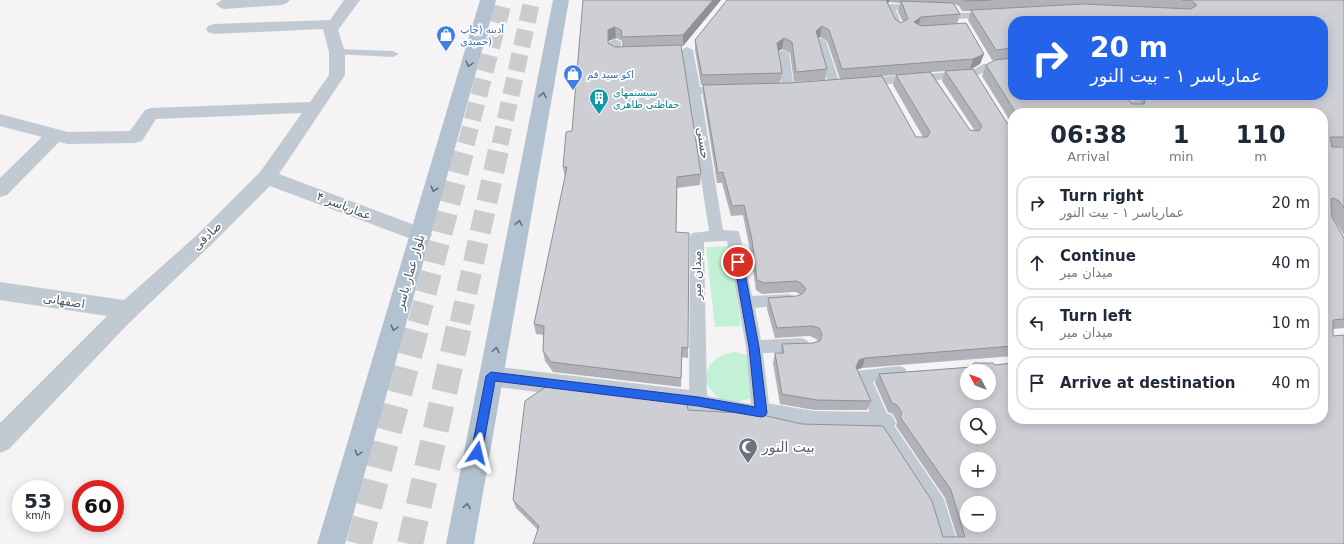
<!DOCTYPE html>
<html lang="en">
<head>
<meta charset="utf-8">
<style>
	body { margin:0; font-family:"DejaVu Sans","Noto Naskh Arabic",sans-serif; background:#f2f2f3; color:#1f2937; height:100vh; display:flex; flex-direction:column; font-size:15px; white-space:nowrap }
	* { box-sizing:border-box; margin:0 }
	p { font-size:13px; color:#747a83 }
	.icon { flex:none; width:22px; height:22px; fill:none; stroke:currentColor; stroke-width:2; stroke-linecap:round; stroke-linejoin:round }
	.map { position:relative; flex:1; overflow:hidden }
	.drawer { position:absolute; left:1008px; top:108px; width:320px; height:316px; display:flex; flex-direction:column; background:#fff; border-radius:16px; box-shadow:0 2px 10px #0003 }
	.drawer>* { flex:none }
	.banner { position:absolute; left:1008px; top:16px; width:320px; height:84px; border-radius:16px; box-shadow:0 2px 10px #0003; background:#2563eb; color:#fff; overflow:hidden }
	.needle { width:26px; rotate:311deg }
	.fabs { position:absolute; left:960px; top:364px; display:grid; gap:8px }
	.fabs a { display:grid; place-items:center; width:36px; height:36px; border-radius:50%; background:#fff; box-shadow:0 2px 10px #0003; font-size:20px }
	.speed { position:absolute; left:12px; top:480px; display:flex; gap:8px; font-size:20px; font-weight:700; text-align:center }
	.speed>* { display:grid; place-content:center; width:52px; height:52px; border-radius:50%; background:#fff; box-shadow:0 2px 10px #0003; line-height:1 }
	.speed small { font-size:10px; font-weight:400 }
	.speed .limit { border:6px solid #d22; background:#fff; color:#111 }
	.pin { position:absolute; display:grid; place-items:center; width:34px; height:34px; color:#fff; margin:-17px; border:2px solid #fff; border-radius:50%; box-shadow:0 1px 4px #0007 }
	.me { position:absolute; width:44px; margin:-22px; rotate:10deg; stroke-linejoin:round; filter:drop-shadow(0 0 3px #0008) }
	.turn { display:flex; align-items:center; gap:14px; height:84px; padding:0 16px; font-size:18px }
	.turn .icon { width:52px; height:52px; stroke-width:2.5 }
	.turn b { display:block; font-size:28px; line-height:34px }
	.eta { display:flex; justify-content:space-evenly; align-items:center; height:68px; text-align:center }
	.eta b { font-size:24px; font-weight:700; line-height:28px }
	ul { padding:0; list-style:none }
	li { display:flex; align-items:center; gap:12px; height:54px; margin:0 8px 6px; padding:0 8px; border:2px solid #e0e1e3; border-radius:16px }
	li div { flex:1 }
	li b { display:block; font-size:15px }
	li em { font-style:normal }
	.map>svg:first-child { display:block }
	.green { fill:#c3f1d5 }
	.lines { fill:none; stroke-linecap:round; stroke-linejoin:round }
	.primary-tunnel-far2 { stroke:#caccce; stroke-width:17; stroke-dasharray:17 8; stroke-linecap:butt }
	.primary-tunnel-far1 { stroke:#caccce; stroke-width:21; stroke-dasharray:21 10; stroke-linecap:butt }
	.primary-tunnel { stroke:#caccce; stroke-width:26; stroke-dasharray:26 13; stroke-linecap:butt }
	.service { fill:#c1cad2; fill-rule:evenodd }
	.minor { fill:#c1cad2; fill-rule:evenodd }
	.primary { fill:#b3c2d1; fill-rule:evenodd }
	.wall { fill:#b0b2b7; fill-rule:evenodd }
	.shaded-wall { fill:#909195 }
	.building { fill:#cdcfd5; stroke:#909195; fill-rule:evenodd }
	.oneway { stroke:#64717d }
	.route { fill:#2563eb; stroke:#184099 }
	.labels { text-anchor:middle; stroke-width:3.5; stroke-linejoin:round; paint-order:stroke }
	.far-shop-label { font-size:10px; fill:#366cbe; stroke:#fff; text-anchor:start }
	.far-culture-label { font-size:10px; fill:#0d838f; stroke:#fff; text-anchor:start }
	.street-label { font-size:12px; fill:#4a5661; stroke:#fff }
	.near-worship-label { font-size:14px; fill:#5b616d; stroke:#fff; text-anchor:start }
</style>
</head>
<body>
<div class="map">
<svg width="1344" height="544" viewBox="0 0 1344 544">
	<rect width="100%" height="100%" fill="#f5f3f3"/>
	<g class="green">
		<polygon points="729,246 741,326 715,327 706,247"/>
		<path d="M735 352C747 354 752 357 761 366 784 392 727 419 709 387 699 367 718 354 735 352Z"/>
	</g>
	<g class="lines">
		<g class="primary-tunnel-far2">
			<polyline points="466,144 504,0"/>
			<polyline points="500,144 532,0"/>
		</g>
		<g class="primary-tunnel-far1">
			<polyline points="418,323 466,143"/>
			<polyline points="460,323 500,143"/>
		</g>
		<g class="primary-tunnel">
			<polyline points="359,544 418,322"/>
			<polyline points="410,544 460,322"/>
		</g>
		<g class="service">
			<polygon points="889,4 919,5 924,8 919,11 896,10 902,25 897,28 892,25 884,7"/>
			<polygon points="989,12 993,13 994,15 993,17 958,19 953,16 958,13"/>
			<polygon points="821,38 826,41 840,84 838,86 830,86 828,84 816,41"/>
			<polygon points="615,39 621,42 621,49 634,50 636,52 634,54 612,55 609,42"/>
			<path d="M687 47 693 50 700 87 722 86 728 90 722 94H701L723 230 738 231 740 235 752 296 789 294 794 296 797 300 794 304 755 308 761 340 801 338 807 340 809 345 807 350 801 352 763 353 770 413 767 418 761 421 698 409 692 407 689 402 690 237 692 233 709 231 681 50ZM727 241 746 347 751 404 707 396 704 242Z"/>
			<polygon points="337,49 393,51 399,54 393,57 333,54 331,52"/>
			<polygon points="783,50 789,53 794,88 788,92 782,88 777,53"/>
			<polygon points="1013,60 1013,66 991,69 973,77 864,86 858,82 864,78 970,71 984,64"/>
			<polygon points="1134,95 1146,95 1153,103 1151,106 1134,108 1138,113 1126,113 1120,105 1122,102 1138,100"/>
			<polygon points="899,366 905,368 907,373 905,378 873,382 889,418 944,499 958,544 938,544 928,509 877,429 854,376 856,371"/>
		</g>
		<g class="minor">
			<polygon points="222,0 290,0 287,3 282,5 224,9 219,7 216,4"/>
			<polygon points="344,0 360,0 338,30 345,52 345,75 279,174 428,230 432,235 428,240 421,243 414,240 270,186 211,245 129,323 9,449 0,453 0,423 107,316 0,300 0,282 124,300 197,235 260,172 302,113 156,119 142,141 135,143 68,144 59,142 7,195 0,197 0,178 42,137 0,126 0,114 68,132 130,131 145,110 151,108 310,102 329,75 329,52 323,29 214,34 208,32 206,29 208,26 214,24 330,20"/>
			<polygon points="491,366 698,391 707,394 711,402 707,410 698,413 491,386 482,383 479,376 482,369"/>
			<path d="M761 402 814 411 883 412 892 415 896 423 892 431 883 434C840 434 793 436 752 421L748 413 752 405Z"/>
		</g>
		<g class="primary">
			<polygon points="480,0 496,0 345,544 317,544"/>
			<polygon points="553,0 569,0 474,544 446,544"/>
		</g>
	</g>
	<g class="wall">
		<path d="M583 0H721L683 46H681L701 174 700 185 677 188 676 232 688 348V358L682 357 681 387 553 372 545 361 543 351 544 335 536 334 534 324 565 178 563 167 572 131ZM616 38 622 41V47H615L608 43V41Z"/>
		<path d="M727 0H1344V146L1340 147H1344V235L1331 215 1332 217 1344 238V328L1333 329V336L1344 335V544H533L538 530 516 508 513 500 525 401 547 386 687 404 688 410 758 414 802 424 883 426 932 501 943 537H957L945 498 896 426 897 422 893 414 888 412 875 383 879 374 972 367 974 363H993L995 365 1013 363V419H1323V113H1013V356L862 368 857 369 871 401 867 410H814L780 404 773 363 775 353H780L782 344 813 343 818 341 816 339 810 336 775 338 767 309 768 298 797 296 800 294 795 292 762 294 756 290 750 250 743 215 731 216 722 183H717L703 95V85H701L695 50V40ZM889 2 900 3 898 12 903 22 901 23 895 19 888 4ZM954 4 959 6 962 11H971L968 20 992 60H995L986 65 982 76 1012 124 1007 123 973 69H970L980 64 984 54 966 23 957 24 960 14ZM1013 21H1323V95H1147L1149 98 1143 99 1140 104H1132L1129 100 1135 99 1137 95H1013ZM820 37 827 41 840 79 790 83H780L782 73 778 51 782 49 790 53 794 82 825 80 827 69 818 38ZM945 71 942 81 975 131 970 130 931 72ZM896 75 893 85 923 137H916L882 76ZM967 371H989V393H967ZM967 415H989V437H967ZM967 459H989V481H967ZM967 503H989V525H967Z"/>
	</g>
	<g class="shaded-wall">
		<polygon points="713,0 721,0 683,46 683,35"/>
		<polygon points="884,0 890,0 889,2 883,8"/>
		<polygon points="921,17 918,28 914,22"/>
		<polygon points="822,26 820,37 815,41 816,31"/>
		<polygon points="615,27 616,38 608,41 609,53 608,30"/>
		<polygon points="784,38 782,49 776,53 777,43"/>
		<polygon points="984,54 980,64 970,70 973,59"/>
		<polygon points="865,358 862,368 856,370 856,367 859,360"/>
	</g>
	<g class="building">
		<polygon points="583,0 713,0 683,35 622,37 621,30 615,27 608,30 608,43 615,47 681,45 701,174 677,177 676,232 689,233 688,348 682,347 681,378 551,362 543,351 544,326 534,324 567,167 563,167 566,132 572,131"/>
		<polygon points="727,0 886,0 895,19 901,23 908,19 901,1 953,3 960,14 921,17 914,22 921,26 966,23 984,54 973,59 842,69 829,30 822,26 816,31 827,69 796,72 792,42 784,38 777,43 782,73 702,75 695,40"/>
		<polygon points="964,0 991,0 965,1"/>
		<path d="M1182 0H1344V137H1330L1332 147H1344V208L1339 201 1333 198 1331 199 1332 217 1344 238V319L1333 320V336L1344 335V544H533L539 526 513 500 525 401 547 386 687 404 688 410 758 414 802 424 883 426 932 501 943 537H965L951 490 900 417 902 413 897 405 892 403 879 374 972 367 974 363H993L995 365 1013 363V419H1323V113H1016L986 65 995 60 1013 58V95H1125L1132 104H1144L1145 102 1143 99 1157 97 1159 95H1323V21H1013V48L996 50 971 10 1083 4 1191 9 1197 5 1191 0ZM967 371H989V393H967ZM967 415H989V437H967ZM967 459H989V481H967ZM967 503H989V525H967Z"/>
		<polygon points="973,69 1007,123 1013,124 1013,346 865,358 859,360 856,367 871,401 817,400 782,394 775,353 784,353 782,344 813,343 820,341 822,334 819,328 812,326 777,328 768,298 797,296 802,294 806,289 802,284 797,281 764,283 757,280 752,240 744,205 732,206 723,172 718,173 703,85 790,83 882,76 916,137 927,137 930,132 896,75 930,72 970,130 979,131 982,126 945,71"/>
	</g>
	<defs><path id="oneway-chevron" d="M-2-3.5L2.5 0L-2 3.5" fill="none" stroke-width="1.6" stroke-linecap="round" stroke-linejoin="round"/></defs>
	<g class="oneway">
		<use href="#oneway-chevron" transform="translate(469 64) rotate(106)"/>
		<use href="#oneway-chevron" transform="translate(543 95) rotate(-79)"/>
		<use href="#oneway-chevron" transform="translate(434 189) rotate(106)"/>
		<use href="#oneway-chevron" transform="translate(519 223) rotate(-79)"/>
		<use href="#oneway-chevron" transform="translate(394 328) rotate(106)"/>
		<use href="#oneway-chevron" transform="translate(496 350) rotate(-79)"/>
		<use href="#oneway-chevron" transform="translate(358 453) rotate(106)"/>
		<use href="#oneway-chevron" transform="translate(467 506) rotate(-79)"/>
	</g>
	<polygon class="route" points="738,259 743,262 759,347 767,413 765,416 761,417 698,406 495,381 482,453 480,456 477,458 473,456 471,453 486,376 491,372 698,397 755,407 749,347 734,262"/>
	<defs>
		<g id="shop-pin" transform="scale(1)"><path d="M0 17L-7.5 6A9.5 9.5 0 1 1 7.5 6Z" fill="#3f7fe0" stroke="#fff"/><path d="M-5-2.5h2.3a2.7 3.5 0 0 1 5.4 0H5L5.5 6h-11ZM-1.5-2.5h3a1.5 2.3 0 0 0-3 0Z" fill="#fff"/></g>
		<g id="building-pin" transform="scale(1)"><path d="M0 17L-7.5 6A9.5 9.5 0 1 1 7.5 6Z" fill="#0f9aa8" stroke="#fff"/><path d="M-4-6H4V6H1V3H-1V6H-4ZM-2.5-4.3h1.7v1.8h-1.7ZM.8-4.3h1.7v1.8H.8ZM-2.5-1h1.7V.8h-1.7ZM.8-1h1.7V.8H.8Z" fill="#fff"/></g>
		<g id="mosque-pin" transform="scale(1)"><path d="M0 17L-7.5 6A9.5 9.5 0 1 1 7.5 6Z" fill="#6b7280" stroke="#fff"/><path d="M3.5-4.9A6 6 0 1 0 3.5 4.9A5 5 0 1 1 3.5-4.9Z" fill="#fff"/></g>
	</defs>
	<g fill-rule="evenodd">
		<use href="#shop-pin" x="446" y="35"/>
		<use href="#shop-pin" x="573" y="74"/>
		<use href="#building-pin" x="599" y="98"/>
		<use href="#mosque-pin" x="748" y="447"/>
	</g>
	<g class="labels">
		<g class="far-shop-label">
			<text x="460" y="33">آدینه (چاپ<tspan x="460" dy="12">حمیدی)</tspan></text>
			<text x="587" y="78">اکو سید قم</text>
		</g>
		<g class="far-culture-label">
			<text x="613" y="96">سیستمهای<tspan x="613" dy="12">حفاظتی طاهری</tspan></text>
		</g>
		<g class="street-label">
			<text transform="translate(703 143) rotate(82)" y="4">حسنی</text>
			<text transform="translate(344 206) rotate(21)" y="4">عماریاسر ۴</text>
			<text transform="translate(207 236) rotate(-44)" y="4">صادقی</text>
			<text transform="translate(410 272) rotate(-74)" y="4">بلوار عمار یاسر</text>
			<text transform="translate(697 275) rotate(-90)" y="4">میدان میر</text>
			<text transform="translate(64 301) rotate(9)" y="4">اصفهانی</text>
		</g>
		<g class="near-worship-label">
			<text x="762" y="452">بیت النور</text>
		</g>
	</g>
</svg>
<div class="fabs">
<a><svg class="needle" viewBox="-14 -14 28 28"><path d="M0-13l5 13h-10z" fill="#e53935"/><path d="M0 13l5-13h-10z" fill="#747a83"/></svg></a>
<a><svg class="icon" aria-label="search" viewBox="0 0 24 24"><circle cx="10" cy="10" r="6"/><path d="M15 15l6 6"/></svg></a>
<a>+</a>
<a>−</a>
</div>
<div class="speed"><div>53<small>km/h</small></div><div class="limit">60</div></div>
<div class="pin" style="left:738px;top:262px;background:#d93025"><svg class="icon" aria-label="arrive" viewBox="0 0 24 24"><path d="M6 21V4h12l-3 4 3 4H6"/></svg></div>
<svg class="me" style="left:477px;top:453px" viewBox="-20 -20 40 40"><path d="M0-17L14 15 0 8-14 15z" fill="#2563eb" stroke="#fff" stroke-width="4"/></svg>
<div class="banner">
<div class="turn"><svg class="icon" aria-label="right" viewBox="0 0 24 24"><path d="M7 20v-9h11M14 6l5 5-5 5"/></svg><div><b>20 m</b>عماریاسر ۱ - بیت النور</div></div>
</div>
<section class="drawer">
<div class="eta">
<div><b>06:38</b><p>Arrival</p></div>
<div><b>1</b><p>min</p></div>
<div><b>110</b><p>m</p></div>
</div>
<ul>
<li><svg class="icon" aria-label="right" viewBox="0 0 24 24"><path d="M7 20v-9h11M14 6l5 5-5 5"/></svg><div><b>Turn right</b><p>عماریاسر ۱ - بیت النور</p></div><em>20 m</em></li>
<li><svg class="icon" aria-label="ahead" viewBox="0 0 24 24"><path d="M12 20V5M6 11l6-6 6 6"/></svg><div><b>Continue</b><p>میدان میر</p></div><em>40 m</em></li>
<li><svg class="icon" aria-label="left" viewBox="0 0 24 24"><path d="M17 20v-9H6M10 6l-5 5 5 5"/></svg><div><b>Turn left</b><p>میدان میر</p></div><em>10 m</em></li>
<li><svg class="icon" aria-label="arrive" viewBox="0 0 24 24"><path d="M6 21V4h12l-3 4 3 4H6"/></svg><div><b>Arrive at destination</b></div><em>40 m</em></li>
</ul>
</section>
</div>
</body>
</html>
